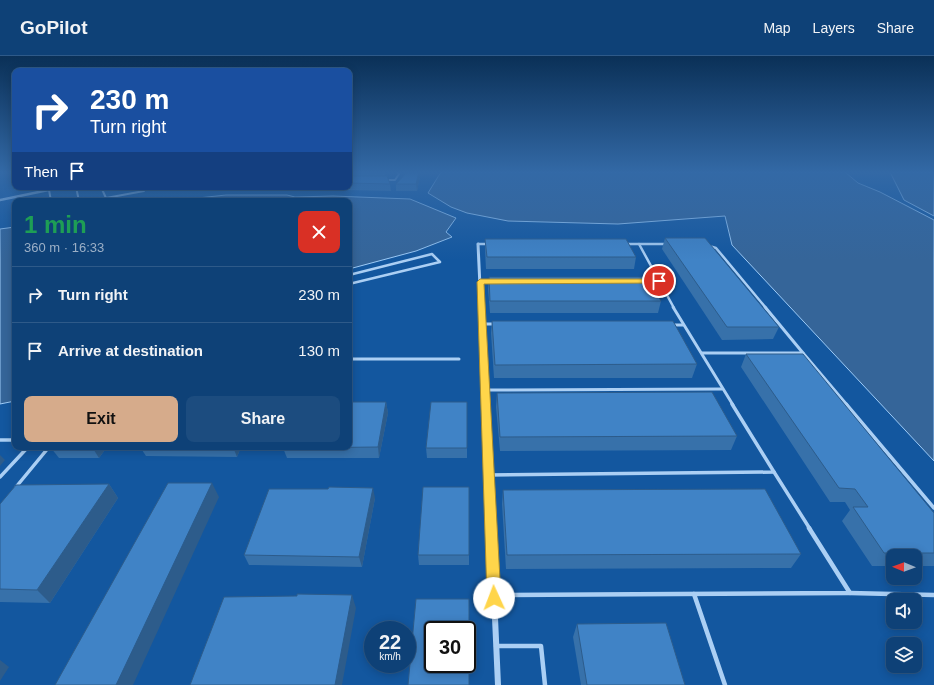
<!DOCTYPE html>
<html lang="en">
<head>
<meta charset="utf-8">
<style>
	body { margin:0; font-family:Helvetica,sans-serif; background:#1c4c7f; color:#f1f3f6; height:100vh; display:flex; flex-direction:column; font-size:15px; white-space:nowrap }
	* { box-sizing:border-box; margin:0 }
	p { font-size:13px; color:#9bafc6 }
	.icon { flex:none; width:22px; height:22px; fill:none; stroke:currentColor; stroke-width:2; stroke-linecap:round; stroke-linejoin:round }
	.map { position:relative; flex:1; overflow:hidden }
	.sheet { position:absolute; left:12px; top:142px; width:340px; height:252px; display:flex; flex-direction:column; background:#0e4177; border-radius:8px; box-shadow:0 2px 10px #0003,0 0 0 1px #2e5a89 }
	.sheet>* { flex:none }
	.hud { position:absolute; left:12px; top:12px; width:340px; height:122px; border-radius:8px; box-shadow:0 2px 10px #0003,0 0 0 1px #2e5a89; background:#1a4fa0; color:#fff; overflow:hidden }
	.needle { width:26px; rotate:271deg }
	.tools { position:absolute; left:886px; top:493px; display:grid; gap:8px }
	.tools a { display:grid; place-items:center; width:36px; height:36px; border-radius:8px; background:#0e4177; box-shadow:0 2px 10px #0003,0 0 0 1px #2e5a89; font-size:20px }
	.speed { position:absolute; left:364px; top:565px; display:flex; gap:8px; font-size:20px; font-weight:700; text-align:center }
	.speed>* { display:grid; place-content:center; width:52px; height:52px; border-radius:50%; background:#0e4177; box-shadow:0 2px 10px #0003,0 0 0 1px #2e5a89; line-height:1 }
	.speed small { font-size:10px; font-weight:400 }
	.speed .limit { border:2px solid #111; border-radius:6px; background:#fff; color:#111 }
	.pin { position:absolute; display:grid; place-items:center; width:34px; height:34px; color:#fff; margin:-17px; border:2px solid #fff; border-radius:50%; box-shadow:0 1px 4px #0007 }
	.me { position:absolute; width:44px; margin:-22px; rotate:358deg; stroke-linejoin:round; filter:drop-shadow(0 0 3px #0008) }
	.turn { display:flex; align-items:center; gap:14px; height:84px; padding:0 12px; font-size:18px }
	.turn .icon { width:52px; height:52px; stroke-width:2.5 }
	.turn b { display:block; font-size:28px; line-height:34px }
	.then { display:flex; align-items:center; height:38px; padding:0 12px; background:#0003; gap:8px; font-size:15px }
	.round { display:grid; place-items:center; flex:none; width:42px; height:42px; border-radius:8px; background:#1c4c7f }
	.head { display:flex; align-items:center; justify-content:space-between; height:68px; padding:0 12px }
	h1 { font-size:24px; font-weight:800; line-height:30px; color:#1e9e55 }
	.cta { display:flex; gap:8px; margin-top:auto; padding:8px 12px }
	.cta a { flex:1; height:46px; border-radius:8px; background:#d6ab8b; color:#111; font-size:16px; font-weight:800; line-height:46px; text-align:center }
	.cta a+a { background:#1c4c7f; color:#f1f3f6 }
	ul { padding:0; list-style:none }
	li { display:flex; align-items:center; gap:12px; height:56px; padding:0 12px; border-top:1px solid #2e5a89 }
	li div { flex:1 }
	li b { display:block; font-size:15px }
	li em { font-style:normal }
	header { display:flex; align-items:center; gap:24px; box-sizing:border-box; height:56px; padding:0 20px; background:#0e4177; border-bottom:1px solid #2e5a89 }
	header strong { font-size:19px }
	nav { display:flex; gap:22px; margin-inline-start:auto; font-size:14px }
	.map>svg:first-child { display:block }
	.water { fill:#356599; stroke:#9dcbf7 }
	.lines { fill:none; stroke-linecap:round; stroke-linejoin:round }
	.service-far4 { stroke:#abcff4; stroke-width:2 }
	.service-far3 { stroke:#abcff4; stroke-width:2.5 }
	.service-far2 { stroke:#abcff4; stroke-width:3 }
	.service-far1 { stroke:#abcff4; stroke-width:3.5 }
	.service { stroke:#abcff4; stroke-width:4.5 }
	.minor-far4 { stroke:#abcff4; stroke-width:2.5 }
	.minor-far3 { stroke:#abcff4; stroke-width:3 }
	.minor-far2 { stroke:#abcff4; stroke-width:4 }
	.minor-far1 { stroke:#abcff4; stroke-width:5 }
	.minor { stroke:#abcff4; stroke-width:6 }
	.wall { fill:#3771aa }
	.shaded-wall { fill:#2d5c8b }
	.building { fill:#4083c6; stroke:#2d5c8b; fill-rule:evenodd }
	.route { fill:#ffd54a; stroke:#a68a30 }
</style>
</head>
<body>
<header>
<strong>GoPilot</strong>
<nav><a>Map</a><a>Layers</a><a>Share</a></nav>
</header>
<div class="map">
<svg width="934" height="629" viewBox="0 0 934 629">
	<rect width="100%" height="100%" fill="#13579f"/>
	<g class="water">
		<polygon points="441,116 845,116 858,127 880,136 934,164 934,405 732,189 725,160 618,168 508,165 467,157 451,151 428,137"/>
		<polygon points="890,116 934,116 934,160 904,144"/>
		<polygon points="226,139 287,139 295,141 333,140 410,143 456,162 446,176 452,181 416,195 349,213 349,145 170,145"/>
		<polygon points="15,171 15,345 0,348 0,173"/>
	</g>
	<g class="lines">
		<g class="service-far4">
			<polyline points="385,124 395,124 399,118 397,116"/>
			<polyline points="76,131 79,145"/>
			<polyline points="49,134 51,145"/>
			<polyline points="106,142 144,135 139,131"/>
			<polyline points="92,145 106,142 101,131"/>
		</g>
		<g class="service-far3">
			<polyline points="478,188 488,188"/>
			<polyline points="626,188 639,188 674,252"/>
			<polyline points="639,188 666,188"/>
			<polyline points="709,190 716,192 766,252"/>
			<polyline points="349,219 432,198 440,206 349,228"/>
			<polyline points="480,225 492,225"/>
			<polyline points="646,225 659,225"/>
		</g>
		<g class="service-far2">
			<polyline points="673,251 733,349"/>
			<polyline points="482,268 494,268"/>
			<polyline points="672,269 683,269"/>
			<polyline points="702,297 803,297 765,251"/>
			<polyline points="803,297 847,349"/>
			<polyline points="349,303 459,303"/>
			<polyline points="485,334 722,333"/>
		</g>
		<g class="service-far1">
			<polyline points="846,348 934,452"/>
			<polyline points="0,384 15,384"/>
			<polyline points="774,416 810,473"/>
			<polyline points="488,419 774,416 732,348"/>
			<polyline points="0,421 28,391"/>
			<polyline points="16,431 49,391"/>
		</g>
		<g class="service">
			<polyline points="850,537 934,539"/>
			<polyline points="694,538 725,629"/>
			<polyline points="494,539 850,537 809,472"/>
			<polyline points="496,590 541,590 545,629"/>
		</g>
		<polyline class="minor-far4" points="0,144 63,131"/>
		<polyline class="minor-far3" points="478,188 481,252"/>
		<polyline class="minor-far2" points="481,251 485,349"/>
		<polyline class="minor-far1" points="485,348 491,473"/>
		<polyline class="minor" points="491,472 498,629"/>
	</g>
	<g class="wall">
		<polygon points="349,116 385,116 385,120 390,128 391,135 296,133 296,131 349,131"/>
		<polygon points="407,116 421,116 417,135 396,135 396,128"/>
		<polygon points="665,182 779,271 773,283 722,284 662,193"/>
		<polygon points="485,183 636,201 634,213 486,213 485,194"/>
		<polygon points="489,221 661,245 658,257 490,257 488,233"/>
		<polygon points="492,265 697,308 692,322 494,322 491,277"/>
		<polygon points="746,298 934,457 934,510 915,510 915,500 893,500 893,510 872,510 842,465 850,454 845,446 830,446 741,311"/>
		<polygon points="497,337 737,380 731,394 500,395 496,351"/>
		<polygon points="386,346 388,357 379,402 287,402 283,392"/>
		<polygon points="467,346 467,402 427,402 426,392"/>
		<polygon points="52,391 107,391 99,402 59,402 51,392"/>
		<polygon points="140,391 241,391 237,401 146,400"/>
		<polygon points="109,428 118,442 50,547 0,546 0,448"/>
		<polygon points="469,431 469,509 419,509 418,499"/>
		<polygon points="503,434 801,498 791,512 506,513 502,448"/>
		<polygon points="375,442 362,511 249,509 244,499"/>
		<polygon points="577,568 685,629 581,629 573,581"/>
	</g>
	<g class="shaded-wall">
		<polygon points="419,116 421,116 417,135 416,128"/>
		<polygon points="386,346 388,357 379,402 378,391"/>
		<polygon points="92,391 107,391 99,402"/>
		<polygon points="233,391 241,391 237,401"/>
		<polygon points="0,399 5,404 0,410"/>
		<polygon points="212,427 219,441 133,629 116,629"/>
		<polygon points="109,428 118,442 50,547 37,534"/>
		<polygon points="373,432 375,442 362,511 359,501"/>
		<polygon points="352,539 356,552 342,629 335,629"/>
		<polygon points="0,604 9,611 0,625"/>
	</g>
	<g class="building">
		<polygon points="407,116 419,116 416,128 396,128"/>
		<polygon points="349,120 387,120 390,128 349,127"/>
		<polygon points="665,182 705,182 779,271 727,271"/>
		<polygon points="485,183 626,183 636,201 487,201"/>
		<polygon points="489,221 648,221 661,245 490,245"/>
		<polygon points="492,265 673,265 697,308 495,309"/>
		<polygon points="746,298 803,298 934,457 934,497 884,497 853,451 868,451 855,433 839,432"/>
		<polygon points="712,336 737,380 500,381 497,337"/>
		<polygon points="349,346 386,346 378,391 283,392 284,391 349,391"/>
		<polygon points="431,346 467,346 467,392 426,392"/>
		<polygon points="52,391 92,391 51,392"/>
		<polygon points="168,427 212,427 116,629 55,629"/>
		<polygon points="109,428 37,534 0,533 0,448 16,429"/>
		<polygon points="329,431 373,432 359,501 244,499 269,433 328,433"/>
		<polygon points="423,431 469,431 469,499 418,499"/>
		<polygon points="765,433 801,498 507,499 503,434"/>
		<polygon points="297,538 352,539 335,629 190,629 224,541 297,540"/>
		<path d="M416 543H469V629H408ZM433 574H467V608H433Z"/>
		<polygon points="666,567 685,629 587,629 577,568"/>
	</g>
	<linearGradient id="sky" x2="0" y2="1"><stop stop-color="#0a3057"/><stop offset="0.57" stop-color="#3369a6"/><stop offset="1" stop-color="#3369a6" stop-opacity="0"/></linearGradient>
	<rect width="934" height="204" fill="url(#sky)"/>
	<polygon class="route" points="480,223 659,223 663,225 659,227 484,228 501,542 499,546 494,548 489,546 487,542 477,226"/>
</svg>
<div class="tools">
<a><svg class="needle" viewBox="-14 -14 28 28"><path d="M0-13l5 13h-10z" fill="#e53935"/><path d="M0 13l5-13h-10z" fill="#9bafc6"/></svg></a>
<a><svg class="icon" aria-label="sound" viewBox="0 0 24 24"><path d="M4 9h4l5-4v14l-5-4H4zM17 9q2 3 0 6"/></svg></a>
<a><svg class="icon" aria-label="layers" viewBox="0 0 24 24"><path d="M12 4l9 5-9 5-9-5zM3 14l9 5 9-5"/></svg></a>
</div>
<div class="speed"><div>22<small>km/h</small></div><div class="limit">30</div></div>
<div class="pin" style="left:659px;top:225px;background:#d93025"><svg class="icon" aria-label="arrive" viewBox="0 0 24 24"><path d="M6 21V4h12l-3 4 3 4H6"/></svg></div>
<svg class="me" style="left:494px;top:542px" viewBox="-20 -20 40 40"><circle r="19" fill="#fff"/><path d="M0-13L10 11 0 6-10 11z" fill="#ffd54a"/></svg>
<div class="hud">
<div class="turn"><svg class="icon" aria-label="right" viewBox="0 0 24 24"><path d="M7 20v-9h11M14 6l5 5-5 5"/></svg><div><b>230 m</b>Turn right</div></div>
<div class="then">Then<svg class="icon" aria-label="arrive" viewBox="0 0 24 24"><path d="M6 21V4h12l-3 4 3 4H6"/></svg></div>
</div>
<section class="sheet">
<div class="head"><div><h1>1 min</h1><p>360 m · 16:33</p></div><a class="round" style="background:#d93025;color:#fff"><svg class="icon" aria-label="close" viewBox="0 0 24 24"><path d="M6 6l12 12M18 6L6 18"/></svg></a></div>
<ul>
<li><svg class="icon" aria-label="right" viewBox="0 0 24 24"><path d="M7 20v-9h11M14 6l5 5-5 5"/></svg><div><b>Turn right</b></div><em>230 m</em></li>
<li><svg class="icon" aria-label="arrive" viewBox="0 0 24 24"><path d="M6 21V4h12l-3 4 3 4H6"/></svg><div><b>Arrive at destination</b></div><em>130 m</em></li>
</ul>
<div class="cta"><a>Exit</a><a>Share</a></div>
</section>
</div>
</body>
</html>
